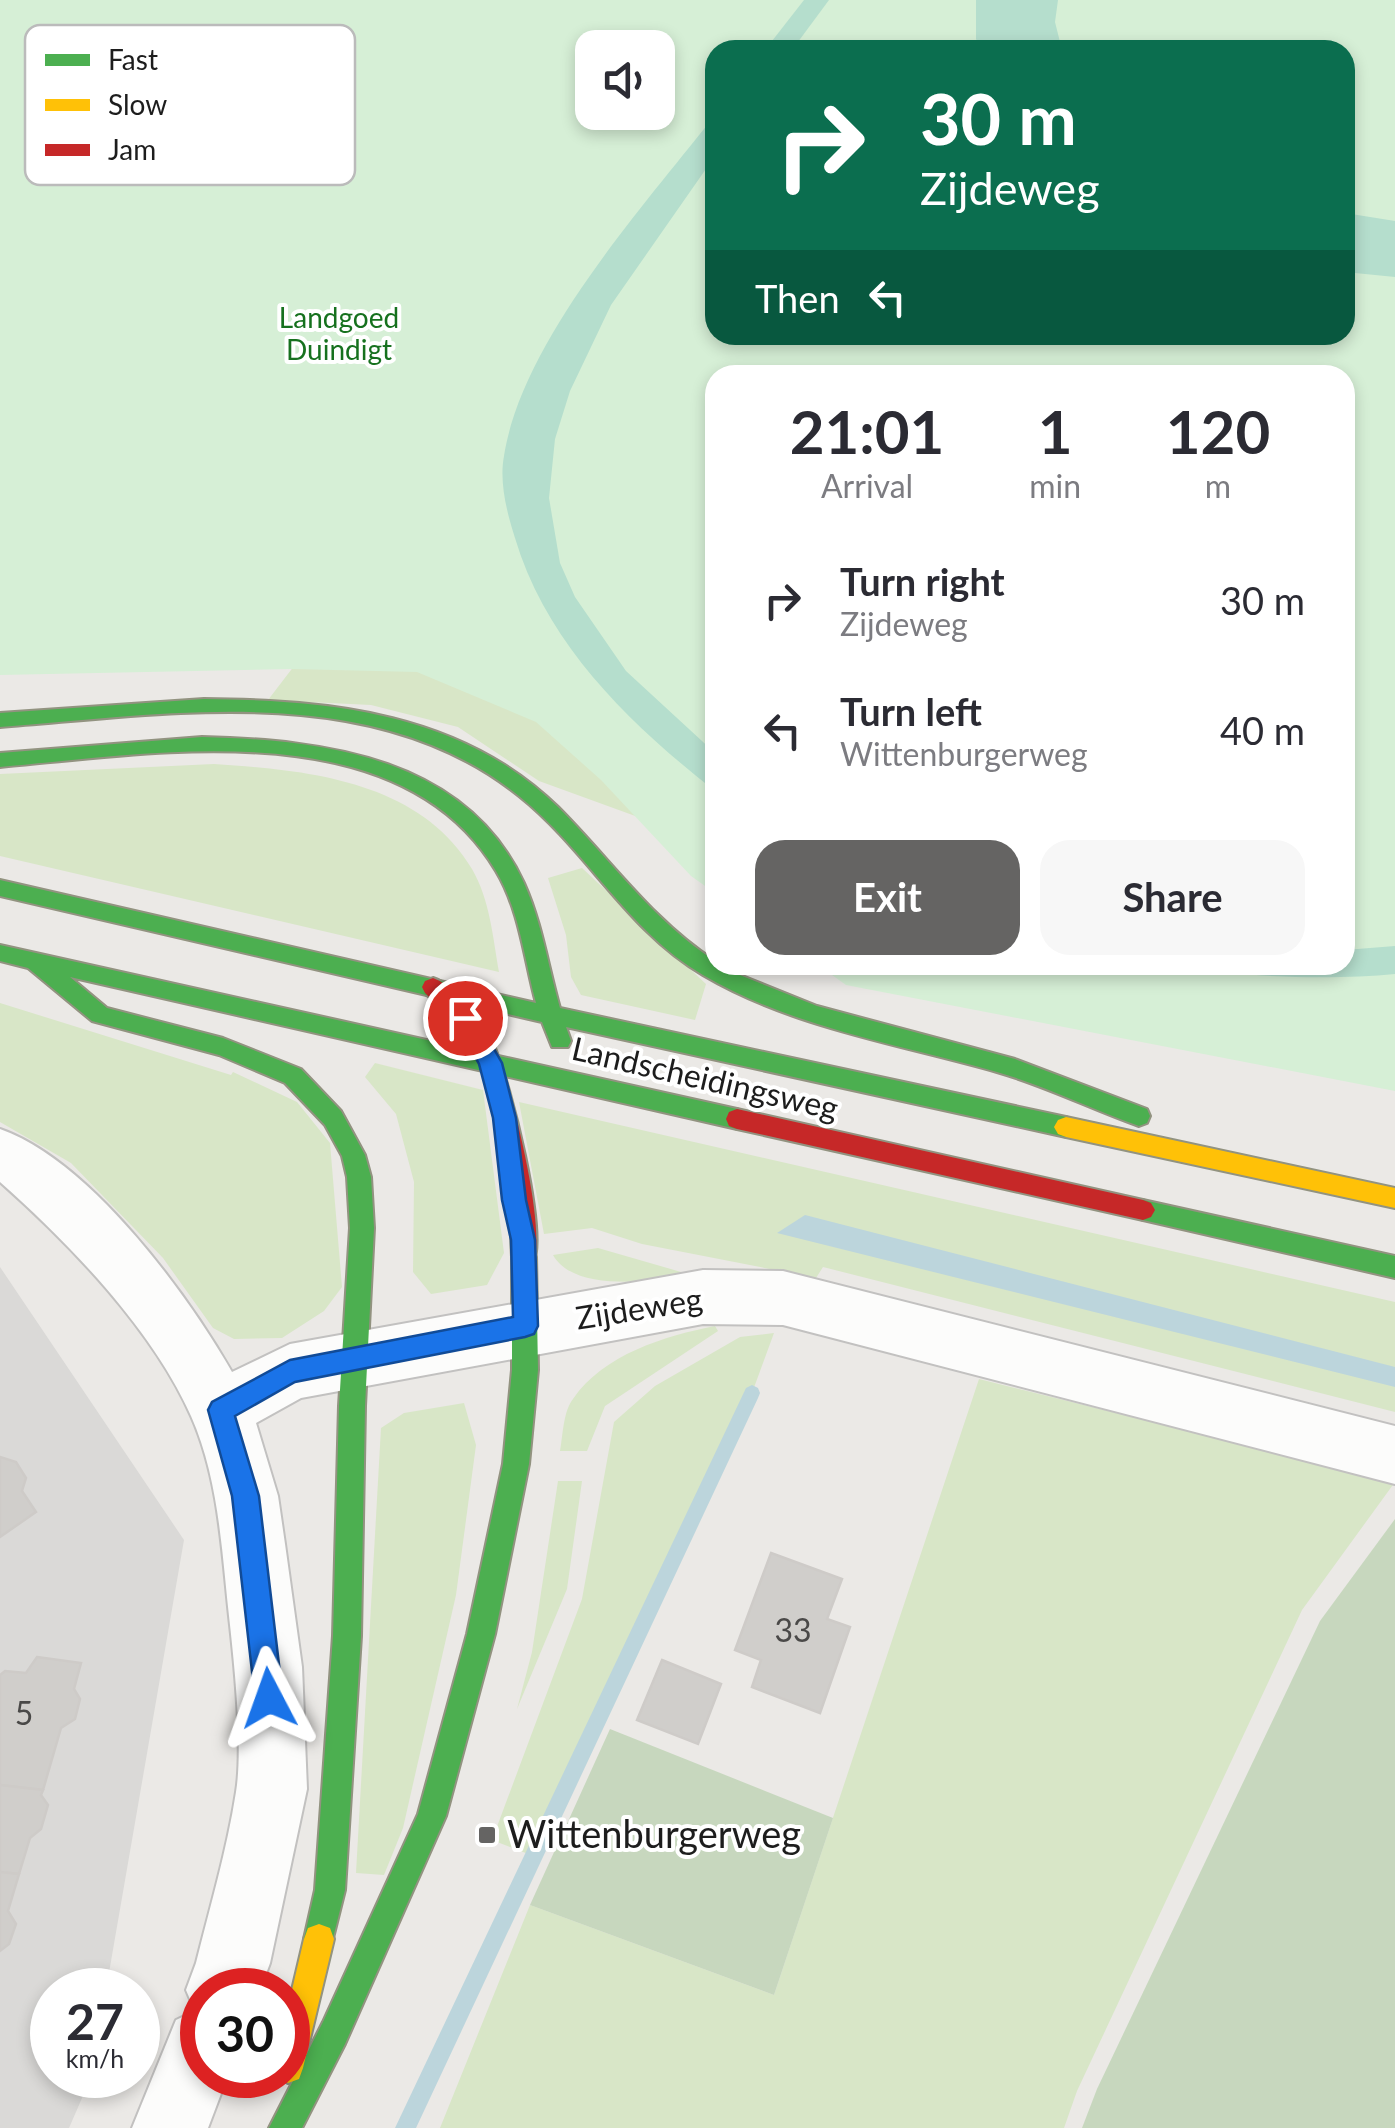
<!DOCTYPE html>
<html lang="en">
<head>
<meta charset="utf-8">
<style>
	body { margin:0; font-family:Lato,sans-serif; background:#f7f7f7; color:#2b2b33; height:100vh; display:flex; flex-direction:column; font-size:38px; white-space:nowrap }
	* { box-sizing:border-box; margin:0 }
	p { font-size:32px; color:#7c7c81 }
	.icon { flex:none; width:55px; height:55px; fill:none; stroke:currentColor; stroke-width:2; stroke-linecap:round; stroke-linejoin:round }
	.map { position:relative; flex:1; overflow:hidden }
	.sheet { position:absolute; left:705px; top:365px; width:650px; height:610px; display:flex; flex-direction:column; background:#fff; border-radius:30px; box-shadow:0 5px 15px #0003 }
	.sheet>* { flex:none }
	.banner { position:absolute; left:705px; top:40px; width:650px; height:305px; border-radius:30px; box-shadow:0 5px 15px #0003; background:#0b6e4f; color:#fff; overflow:hidden }
	.fabs { position:absolute; left:575px; top:30px; display:grid; gap:20px }
	.fabs a { display:grid; place-items:center; width:100px; height:100px; border-radius:20px; background:#fff; box-shadow:0 5px 15px #0003; font-size:50px }
	.speed { position:absolute; left:30px; top:1968px; display:flex; gap:20px; font-size:50px; font-weight:700; text-align:center }
	.speed>* { display:grid; place-content:center; width:130px; height:130px; border-radius:50%; background:#fff; box-shadow:0 5px 15px #0003; line-height:1 }
	.speed small { font-size:25px; font-weight:400 }
	.speed .limit { border:15px solid #d22; background:#fff; color:#111 }
	.pin { position:absolute; display:grid; place-items:center; width:85px; height:85px; color:#fff; margin:-42px; border:5px solid #fff; border-radius:50%; box-shadow:0 2px 10px #0007 }
	.me { position:absolute; width:110px; margin:-55px; rotate:356deg; stroke-linejoin:round; filter:drop-shadow(0 0 8px #0008) }
	.turn { display:flex; align-items:center; gap:35px; height:210px; padding:0 50px; font-size:45px }
	.turn .icon { width:130px; height:130px; stroke-width:2.5 }
	.turn b { display:block; font-size:70px; line-height:85px }
	.then { display:flex; align-items:center; height:95px; padding:0 50px; background:#0003; gap:20px; font-size:38px }
	.eta { display:flex; justify-content:space-evenly; align-items:center; height:170px; text-align:center }
	.eta b { font-size:60px; font-weight:700; line-height:70px }
	.action { display:flex; gap:20px; margin-top:auto; padding:20px 50px }
	.action a { flex:1; height:115px; border-radius:30px; background:#656463; color:#fff; font-size:40px; font-weight:700; line-height:115px; text-align:center }
	.action a+a { background:#f7f7f7; color:#2b2b33 }
	ul { padding:0; list-style:none }
	li { display:flex; align-items:center; gap:30px; height:130px; padding:0 50px }
	li div { flex:1 }
	li b { display:block; font-size:38px }
	li em { font-style:normal }
	.map>svg:first-child { display:block }
	.residential { fill:#dad9d7 }
	.grass { fill:#d8e6c7 }
	.forest { fill:#c7d7be }
	.park { fill:#d6efd6; fill-rule:evenodd }
	.pitch { fill:#b5decd }
	.water { fill:#bcd5dc }
	.lines { fill:none; stroke-linecap:round; stroke-linejoin:round }
	.stream { fill:#bcd5dc; fill-rule:evenodd }
	.building { fill:#d0cecb; stroke:#cecbc8; stroke-width:2.5 }
	.street-casing { stroke:#c2c1c0; stroke-width:4 }
	.fast-casing { stroke:#929380; stroke-width:4 }
	.slow-casing { stroke:#929380; stroke-width:4 }
	.jam-casing { stroke:#929380; stroke-width:4 }
	.street { fill:#fcfcfb; fill-rule:evenodd }
	.fast { fill:#4caf50; fill-rule:evenodd }
	.slow { fill:#ffc107; fill-rule:evenodd }
	.jam { fill:#c62828; fill-rule:evenodd }
	.route { fill:#1a73e8; stroke:#114b97; stroke-width:2.5 }
	.poi-dot { fill:#656463; stroke:#fff; stroke-width:4 }
	.labels { text-anchor:middle; stroke-width:8; stroke-linejoin:round; paint-order:stroke }
	.far-park-label { font-size:28px; fill:#16711e; stroke:#fff }
	.street-label { font-size:32px; fill:#1d1d1d; stroke:#fff }
	.near-number-label { font-size:32px; fill:#4a4948 }
	.near-poi-label { font-size:38px; fill:#1d1d1d; stroke:#fff; text-anchor:start }
	.key { fill:#fff; stroke:#bbb; stroke-width:2.5 }
	.key-label { font-size:28px; fill:#1d1d1d }
</style>
</head>
<body>
<div class="map">
<svg width="1395" height="2128" viewBox="0 0 1395 2128">
	<rect width="100%" height="100%" fill="#ebe9e6"/>
	<polygon class="residential" points="0,1267 184,1540 106,1990 52,1990 52,2075 92,2075 69,2128 0,2128"/>
	<g class="grass">
		<polygon points="514,379 715,845 539,781 458,727 371,705 268,700"/>
		<path d="M214 764C306 770 419 780 472 869 490 900 493 938 499 972L0 856V774Z"/>
		<polygon points="582,868 706,984 695,1020 581,995 571,977 566,935 548,878"/>
		<polygon points="0,1003 231,1075 233,1072 297,1102 330,1143 342,1287 324,1311 282,1338 234,1339 213,1328 163,1258 71,1163 0,1122"/>
		<polygon points="375,1063 483,1090 504,1253 487,1285 431,1294 413,1272 414,1182 396,1114 365,1077"/>
		<polygon points="519,1102 1395,1302 1395,1412 823,1267 816,1278 642,1244 592,1228 544,1234"/>
		<path d="M598 1248 695 1276C658 1280 575 1294 553 1255Z"/>
		<path d="M715 1326 718 1331 605 1406 587 1451H560C563 1435 563 1412 573 1399 604 1354 665 1336 715 1326Z"/>
		<polygon points="774,1333 752,1393 531,1855 492,1840 582,1599 614,1422 655,1386 740,1337"/>
		<polygon points="979,1379 1395,1482 1302,1610 1077,2091 1064,2128 440,2128 530,1905 774,1995"/>
		<polygon points="464,1403 476,1445 456,1595 403,1828 384,1875 356,1873 381,1428 404,1413"/>
		<polygon points="558,1481 582,1481 567,1589 517,1709 532,1652"/>
	</g>
	<g class="forest">
		<polygon points="1395,1519 1395,2128 1082,2128 1097,2089 1320,1621"/>
		<polygon points="610,1729 833,1818 774,1995 530,1905"/>
	</g>
	<path class="park" d="M0 0H1395V1091L846 985 818 965H1345V375H715V893L691 876 601 780 536 722 417 672 292 669 0 675ZM592 48H658V112H592ZM715 50H1345V335H715Z"/>
	<g class="pitch">
		<polygon points="804,0 829,0 792,50 765,50"/>
		<polygon points="976,0 1058,0 1055,22 1062,50 981,50 976,39"/>
		<path d="M715 115V156L611 305 570 391 555 439 549 498 560 563 575 597 626 671 715 753V791C630 724 547 645 515 538 507 513 499 482 504 456 522 340 644 206 715 115Z"/>
		<polygon points="1345,213 1395,221 1395,277 1345,272"/>
		<path d="M1395 946V974C1332 980 1240 978 1179 965H1345V950Z"/>
	</g>
	<polygon class="water" points="805,1215 1395,1367 1395,1387 777,1233"/>
	<g class="lines">
		<polygon class="stream" points="752,1385 758,1388 760,1393 758,1398 416,2128 395,2128 746,1388"/>
	</g>
	<g class="building">
		<polygon points="0,1457 16,1462 26,1478 22,1491 36,1512 0,1537"/>
		<polygon points="771,1553 842,1579 827,1619 850,1627 820,1713 752,1687 761,1660 735,1650"/>
		<polygon points="37,1657 81,1663 74,1689 80,1699 75,1719 61,1728 43,1790 0,1785 0,1675 5,1671 26,1673"/>
		<polygon points="662,1660 721,1684 698,1744 637,1720"/>
		<polygon points="0,1785 43,1790 41,1795 48,1805 41,1829 30,1838 19,1874 0,1872"/>
		<polygon points="0,1872 19,1874 8,1911 16,1924 9,1944 0,1951"/>
	</g>
	<g class="lines">
		<g class="street-casing">
			<path id="street" d="M0 1129C89 1160 186 1292 232 1372L290 1344 703 1270 783 1271 1395 1426V1484L783 1325 703 1324 301 1398 256 1423 278 1496 285 1544 302 1667 307 1789 270 1963 260 1990H202V2075H228L208 2128H132L176 2020 195 2011 186 1990 196 1963C210 1907 227 1850 236 1792 243 1750 235 1670 230 1625 222 1557 220 1481 191 1416 153 1330 70 1244 0 1182Z"/>
		</g>
		<g class="fast-casing">
			<g id="fast">
				<path d="M204 699C331 700 462 713 558 807 611 860 652 920 715 961V965L817 1006 1015 1059 1147 1109 1150 1116 1147 1123 1139 1126C1091 1109 1046 1086 997 1072 899 1044 793 1028 703 975 627 931 587 850 519 796 374 679 172 714 0 727V713Z"/>
				<path d="M202 737C324 740 466 757 524 883 542 923 548 966 560 1008L1066 1117 1074 1120 1078 1127 1074 1134 1066 1137 566 1027 571 1041 568 1047H552L542 1022 0 896V880L536 1003C524 959 520 911 496 871 400 710 156 753 0 767V753Z"/>
				<polygon points="0,945 737,1109 745,1112 748,1119 745,1126 737,1129 70,977 107,1008 223,1038 301,1069 341,1111 365,1155 371,1177 374,1228 365,1406 361,1636 345,1890 330,1950 319,1954 308,1950 304,1939 315,1890 333,1636 339,1406 350,1228 347,1177 342,1156 325,1125 285,1083 219,1055 92,1021 28,968 0,961"/>
				<polygon points="1143,1200 1395,1256 1395,1278 1143,1220 1135,1217 1131,1210 1135,1203"/>
				<polygon points="524,1246 533,1250 536,1257 538,1370 529,1464 495,1634 446,1816 345,2044 302,2128 269,2128 323,2022 418,1814 467,1634 503,1464 512,1370 512,1257 515,1250"/>
			</g>
		</g>
		<g class="slow-casing">
			<g id="slow">
				<polygon points="1066,1117 1395,1188 1395,1208 1066,1137 1058,1134 1054,1127 1058,1120"/>
				<polygon points="319,1924 330,1928 334,1939 303,2068 299,2079 288,2083 276,2075 288,2075 288,2007 304,1939 308,1928"/>
			</g>
		</g>
		<g class="jam-casing">
			<g id="jam">
				<path d="M433 978C458 987 484 1022 494 1046 510 1081 548 1232 533 1264L524 1268 515 1264 512 1257C510 1198 500 1097 471 1045 460 1025 442 1009 425 993L422 987 425 981Z"/>
				<polygon points="737,1109 1143,1200 1151,1203 1155,1210 1151,1217 1143,1220 737,1129 729,1126 726,1119 729,1112"/>
			</g>
		</g>
		<use href="#street" class="street"/>
		<use href="#fast" class="fast"/>
		<use href="#slow" class="slow"/>
		<use href="#jam" class="jam"/>
	</g>
	<polygon class="route" points="465,1009 473,1012 502,1063 516,1118 526,1200 535,1240 538,1326 534,1334 525,1337 295,1382 235,1416 259,1496 283,1698 279,1708 269,1712 259,1708 255,1698 232,1496 208,1410 212,1402 290,1360 513,1317 511,1240 502,1200 493,1118 479,1064 454,1018"/>
	<rect class="poi-dot" x="477" y="1825" width="20" height="20" rx="5"/>
	<g class="labels">
		<g class="far-park-label">
			<text x="339" y="328">Landgoed<tspan x="339" dy="32">Duindigt</tspan></text>
		</g>
		<g class="street-label">
			<text transform="translate(705 1079) rotate(13)" y="11">Landscheidingsweg</text>
			<text transform="translate(639 1309) rotate(-9)" y="11">Zijdeweg</text>
		</g>
		<g class="near-number-label">
			<text x="793" y="1642">33</text>
			<text x="24" y="1725">5</text>
		</g>
		<g class="near-poi-label">
			<text x="507" y="1848">Wittenburgerweg</text>
		</g>
	</g>
	<rect x="25" y="25" width="330" height="160" rx="15" class="key"/>
	<rect x="45" y="54" width="45" height="12" fill="#4caf50"/>
	<rect x="45" y="99" width="45" height="12" fill="#ffc107"/>
	<rect x="45" y="144" width="45" height="12" fill="#c62828"/>
	<g class="key-label">
		<text x="108" y="70">Fast</text>
		<text x="108" y="115">Slow</text>
		<text x="108" y="160">Jam</text>
	</g>
</svg>
<div class="fabs">
<a><svg class="icon" aria-label="sound" viewBox="0 0 24 24"><path d="M4 9h4l5-4v14l-5-4H4zM17 9q2 3 0 6"/></svg></a>
</div>
<div class="speed"><div>27<small>km/h</small></div><div class="limit">30</div></div>
<div class="pin" style="left:465px;top:1018px;background:#d93025"><svg class="icon" aria-label="arrive" viewBox="0 0 24 24"><path d="M6 21V4h12l-3 4 3 4H6"/></svg></div>
<svg class="me" style="left:269px;top:1698px" viewBox="-20 -20 40 40"><path d="M0-17L14 15 0 8-14 15z" fill="#1a73e8" stroke="#fff" stroke-width="4"/></svg>
<div class="banner">
<div class="turn"><svg class="icon" aria-label="right" viewBox="0 0 24 24"><path d="M7 20v-9h11M14 6l5 5-5 5"/></svg><div><b>30 m</b>Zijdeweg</div></div>
<div class="then">Then<svg class="icon" aria-label="left" viewBox="0 0 24 24"><path d="M17 20v-9H6M10 6l-5 5 5 5"/></svg></div>
</div>
<section class="sheet">
<div class="eta">
<div><b>21:01</b><p>Arrival</p></div>
<div><b>1</b><p>min</p></div>
<div><b>120</b><p>m</p></div>
</div>
<ul>
<li><svg class="icon" aria-label="right" viewBox="0 0 24 24"><path d="M7 20v-9h11M14 6l5 5-5 5"/></svg><div><b>Turn right</b><p>Zijdeweg</p></div><em>30 m</em></li>
<li><svg class="icon" aria-label="left" viewBox="0 0 24 24"><path d="M17 20v-9H6M10 6l-5 5 5 5"/></svg><div><b>Turn left</b><p>Wittenburgerweg</p></div><em>40 m</em></li>
</ul>
<div class="action"><a>Exit</a><a>Share</a></div>
</section>
</div>
</body>
</html>
